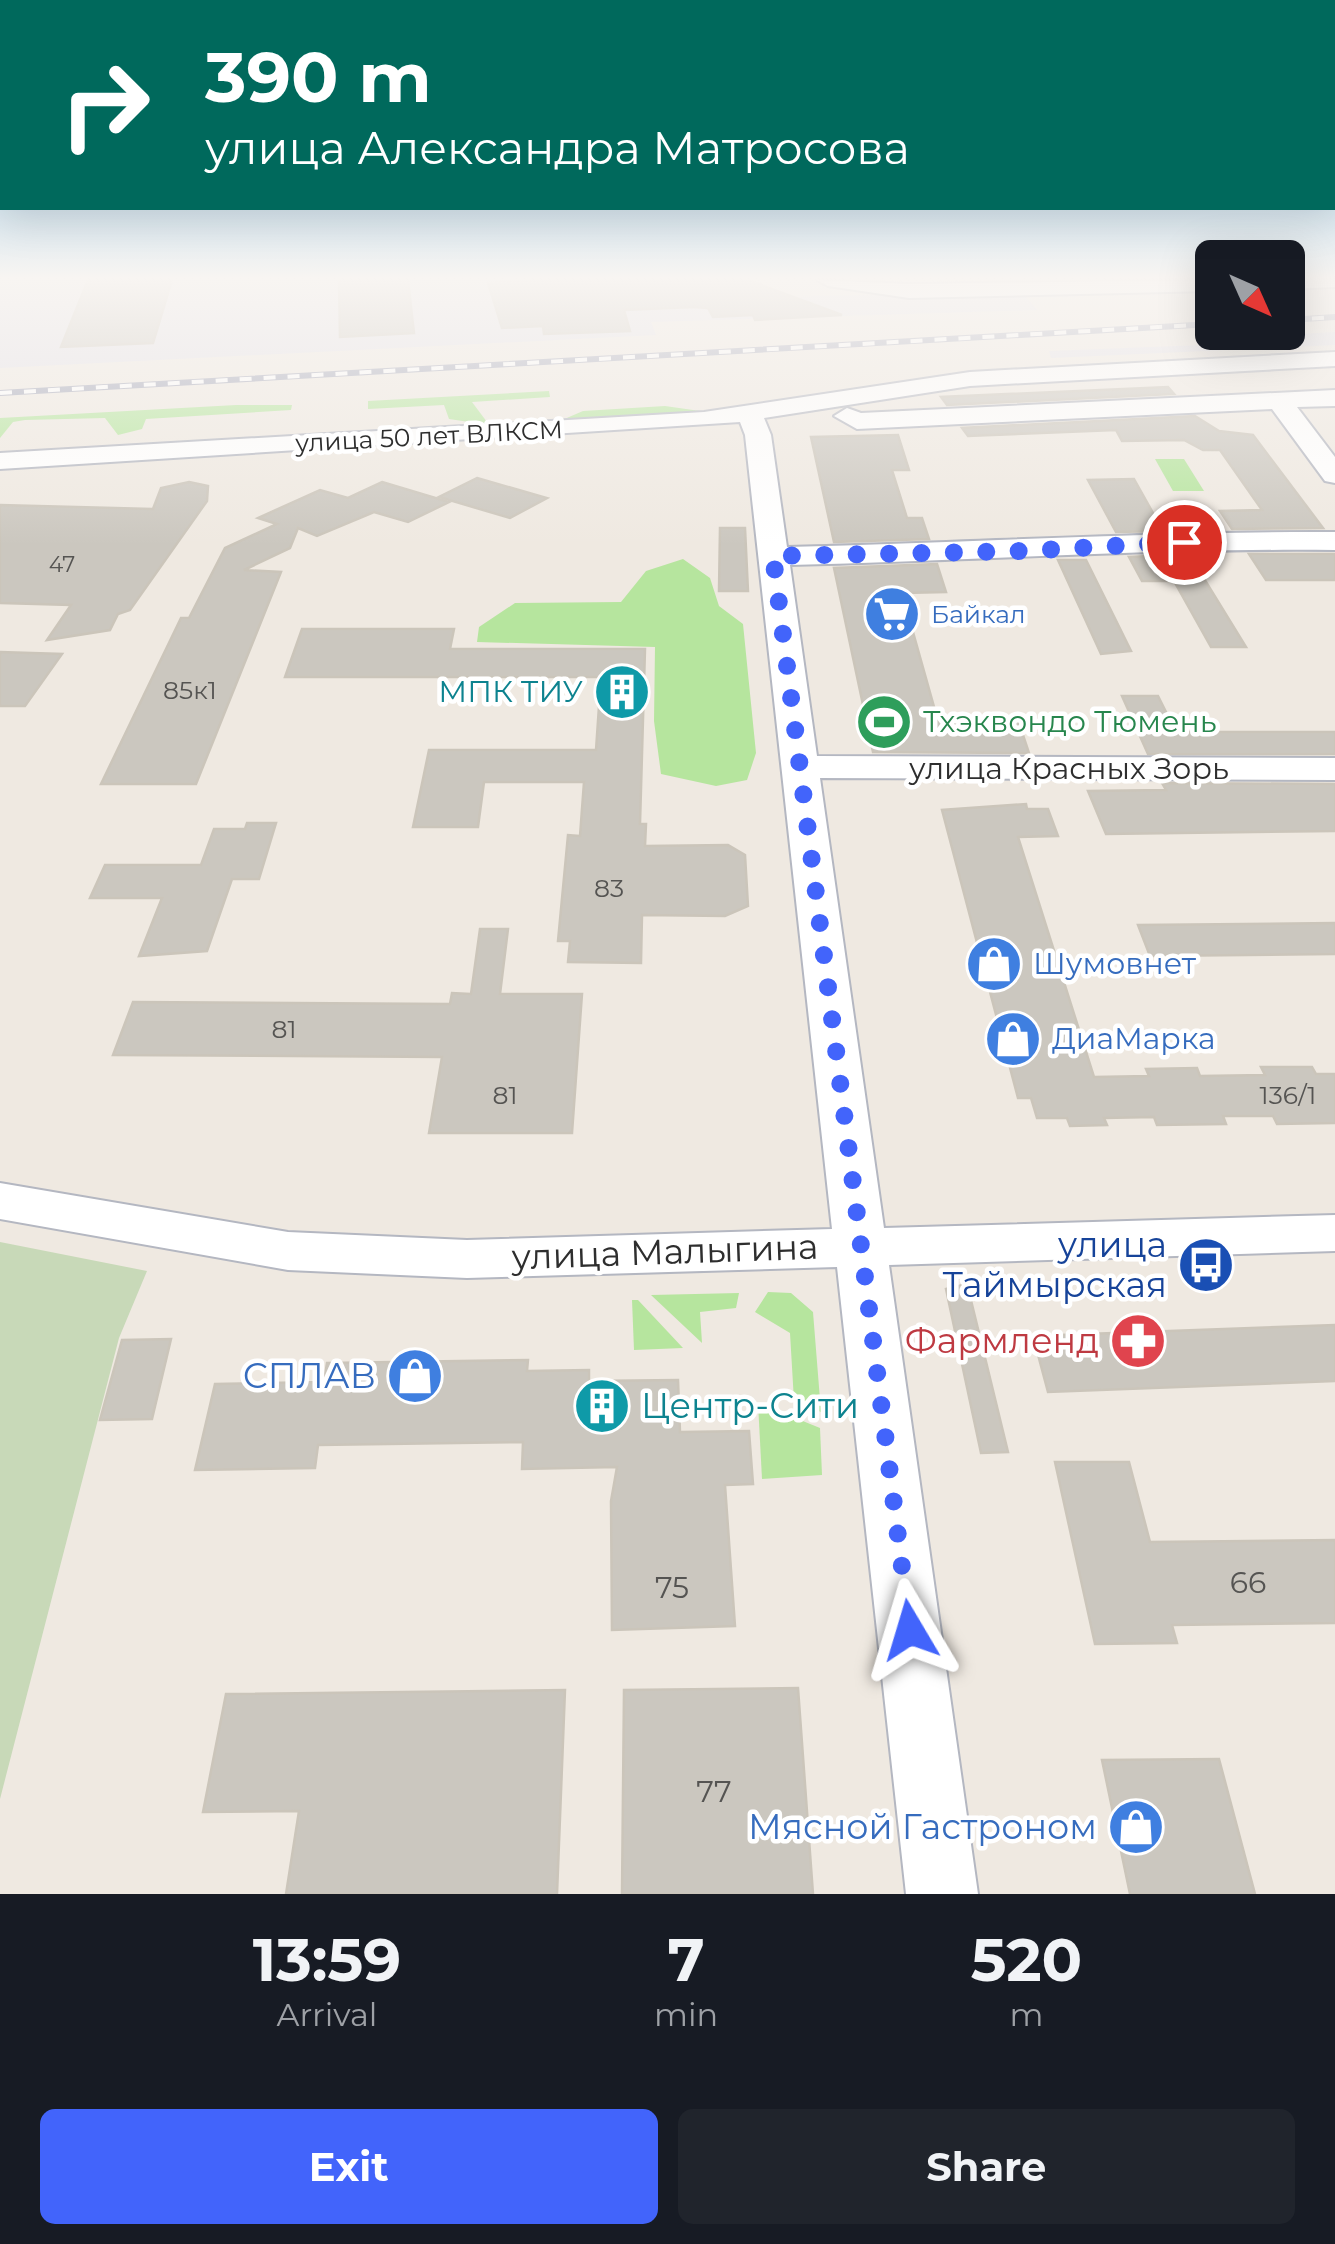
<!DOCTYPE html>
<html lang="en">
<head>
<meta charset="utf-8">
<style>
	body { margin:0; font-family:Montserrat,sans-serif; background:#20242c; color:#f1f3f6; height:100vh; display:flex; flex-direction:column; font-size:38px; white-space:nowrap }
	* { box-sizing:border-box; margin:0 }
	p { font-size:32px; color:#9ea1a6 }
	.icon { flex:none; width:55px; height:55px; fill:none; stroke:currentColor; stroke-width:2; stroke-linecap:round; stroke-linejoin:round }
	.map { position:relative; height:1894px; overflow:hidden }
	.drawer { display:flex; flex-direction:column; background:#171b24; flex:1 }
	.drawer>* { flex:none }
	.hud { position:absolute; left:0px; top:0px; width:1335px; height:210px; box-shadow:0 10px 40px #0002; background:#00695c; color:#fff; overflow:hidden }
	.needle { width:65px; rotate:135deg }
	.buttons { position:absolute; left:1195px; top:240px; display:grid; gap:20px }
	.buttons a { display:grid; place-items:center; width:110px; height:110px; border-radius:15px; background:#171b24; box-shadow:0 10px 40px #0002; font-size:50px }
	.pin { position:absolute; display:grid; place-items:center; width:85px; height:85px; color:#fff; margin:-42px; border:5px solid #fff; border-radius:50%; box-shadow:0 2px 10px #0007 }
	.me { position:absolute; width:110px; margin:-55px; rotate:353deg; stroke-linejoin:round; filter:drop-shadow(0 0 8px #0008) }
	.turn { display:flex; align-items:center; gap:35px; height:210px; padding:0 40px; font-size:45px }
	.turn .icon { width:130px; height:130px; stroke-width:2.5 }
	.turn b { display:block; font-size:70px; line-height:85px }
	.eta { display:flex; justify-content:space-evenly; align-items:center; height:170px; text-align:center }
	.eta b { font-size:60px; font-weight:700; line-height:70px }
	.primary-button { display:flex; gap:20px; margin-top:auto; padding:20px 40px }
	.primary-button a { flex:1; height:115px; border-radius:15px; background:#4264fb; color:#fff; font-size:40px; font-weight:700; line-height:115px; text-align:center }
	.primary-button a+a { background:#20242c; color:#f1f3f6 }
	.map>svg:first-child { display:block }
	.industrial { fill:#e3e1e8 }
	.green { fill:#b6e59e }
	.cemetery { fill:#c8d9b8 }
	.building { fill:#cbc7bf; stroke:#cbc5ba; stroke-width:2.5 }
	.lines { fill:none; stroke-linecap:round; stroke-linejoin:round }
	.minor-casing { stroke:#b4b7c1; stroke-width:4 }
	.minor { fill:#fff; fill-rule:evenodd }
	.rail-casing { stroke:#a3a6b8; stroke-width:6 }
	.rail { stroke:#fff; stroke-width:4; stroke-dasharray:12; stroke-linecap:butt }
	.route { stroke:#4264fb; stroke-width:18; stroke-dasharray:0 32.4 }
	.labels { text-anchor:middle; stroke-width:9; stroke-linejoin:round; paint-order:stroke }
	.far-number-label { font-size:22px; fill:#555452 }
	.far-street-label { font-size:25px; fill:#2e2e2e; stroke:#fff }
	.far-shop-label { font-size:25px; fill:#366cbe; stroke:#fff; text-anchor:start }
	.number-label { font-size:25px; fill:#555452 }
	.culture-label { font-size:30px; fill:#0d838f; stroke:#fff; text-anchor:end }
	.leisure-label { font-size:30px; fill:#27864d; stroke:#fff; text-anchor:start }
	.street-label { font-size:30px; fill:#2e2e2e; stroke:#fff }
	.shop-label { font-size:30px; fill:#366cbe; stroke:#fff; text-anchor:start }
	.near-number-label { font-size:30px; fill:#555452 }
	.near-transit-label { font-size:35px; fill:#164399; stroke:#fff; text-anchor:end }
	.near-street-label { font-size:35px; fill:#2e2e2e; stroke:#fff }
	.near-health-label { font-size:35px; fill:#be3a42; stroke:#fff; text-anchor:end }
	.near-shop-label { font-size:35px; fill:#366cbe; stroke:#fff; text-anchor:end }
	.near-culture-label { font-size:35px; fill:#0d838f; stroke:#fff; text-anchor:start }
</style>
</head>
<body>
<div class="map">
<svg width="1335" height="1894" viewBox="0 0 1335 1894">
	<rect width="100%" height="100%" fill="#efe9e1"/>
	<g class="industrial">
		<polygon points="0,280 750,280 794,297 1020,290 1037,310 651,322 656,335 0,368"/>
		<polygon points="1335,332 1335,345 1051,358 1049,351 1304,341 1299,334"/>
	</g>
	<g class="green">
		<polygon points="549,391 550,397 472,402 487,422 483,424 449,419 444,405 368,409 368,401"/>
		<polygon points="236,405 292,405 291,410 146,419 142,429 118,435 105,418 25,420 13,422 0,438 0,418"/>
		<polygon points="665,406 700,411 562,420 583,411"/>
		<polygon points="1155,459 1184,459 1204,491 1173,491"/>
		<polygon points="683,559 710,578 719,606 743,624 756,753 747,780 716,786 661,774 654,721 655,647 477,642 479,627 515,603 621,602 646,571"/>
		<polygon points="768,1292 791,1293 813,1312 821,1412 794,1401 790,1333 755,1312"/>
		<polygon points="739,1293 736,1308 700,1312 702,1343 651,1295"/>
		<polygon points="632,1300 638,1300 683,1348 634,1350"/>
		<polygon points="758,1403 820,1428 822,1475 762,1479"/>
	</g>
	<polygon class="cemetery" points="0,1242 147,1271 119,1338 0,1799"/>
	<g class="building">
		<polygon points="88,280 172,280 153,343 61,347"/>
		<polygon points="339,280 408,280 414,333 340,337"/>
		<polygon points="533,280 748,280 842,315 755,320 753,315 713,317 708,308 694,307 624,310 630,331 544,334 543,326 502,328 488,283"/>
		<polygon points="1168,387 1174,394 947,405 941,397"/>
		<polygon points="1195,416 1219,431 1253,435 1323,528 1232,529 1220,511 1262,510 1220,450 1203,450 1184,440 1122,441 1116,430 968,436 962,428"/>
		<polygon points="898,435 909,470 892,470 907,518 922,518 929,539 834,542 811,437"/>
		<polygon points="477,478 547,498 510,518 439,497"/>
		<polygon points="1134,479 1163,531 1116,532 1088,480"/>
		<polygon points="189,482 208,486 207,501 130,610 118,614 110,630 47,640 71,605 0,603 0,505 153,509 161,488"/>
		<polygon points="382,482 449,502 408,522 374,512 317,536 298,528 290,548 244,570 281,572 196,784 101,784 181,618 189,618 225,548 277,524 258,518 320,490 348,498"/>
		<polygon points="720,528 745,528 748,591 719,591"/>
		<polygon points="1249,554 1335,554 1335,580 1266,580"/>
		<polygon points="1178,555 1192,559 1246,647 1211,647 1174,581 1142,581 1129,557"/>
		<polygon points="1058,560 1086,560 1131,651 1101,654"/>
		<polygon points="937,564 946,592 902,593 938,721 1018,720 1029,753 873,752 834,568"/>
		<polygon points="302,629 454,629 450,649 645,649 640,824 646,824 645,846 728,845 745,855 748,906 725,916 642,915 641,963 568,962 570,941 558,941 568,835 580,836 584,782 484,782 478,827 413,827 429,750 596,750 601,677 285,677"/>
		<polygon points="0,652 62,654 25,706 0,706"/>
		<polygon points="1122,696 1158,696 1176,732 1335,732 1335,754 1148,754"/>
		<polygon points="1162,783 1335,784 1335,831 1106,834 1088,791 1166,790"/>
		<polygon points="1026,804 1027,809 1048,809 1058,836 1018,837 1094,1077 1149,1076 1146,1069 1197,1068 1200,1076 1265,1075 1261,1067 1312,1067 1316,1074 1335,1074 1335,1123 1277,1124 1273,1116 1223,1116 1226,1124 1157,1125 1154,1117 1104,1118 1107,1125 1070,1126 1067,1118 1037,1118 1031,1098 1018,1098 942,810"/>
		<polygon points="247,823 276,823 259,879 232,879 207,951 139,956 162,898 90,898 105,865 201,865 214,829 245,829"/>
		<polygon points="1335,923 1335,954 1150,956 1138,925"/>
		<polygon points="480,929 508,929 500,994 582,994 572,1133 429,1133 442,1057 113,1055 133,1002 450,1004 452,993 471,994"/>
		<polygon points="967,1284 989,1374 1008,1452 981,1453 946,1289"/>
		<polygon points="1335,1325 1335,1381 1048,1392 1033,1336"/>
		<polygon points="171,1339 152,1419 100,1420 122,1340"/>
		<polygon points="528,1360 527,1371 589,1370 589,1381 678,1380 680,1432 749,1431 753,1484 725,1485 735,1626 612,1630 611,1501 617,1467 522,1469 523,1442 318,1445 315,1468 195,1470 215,1384 324,1382 327,1363"/>
		<polygon points="1055,1462 1129,1462 1150,1542 1335,1540 1335,1623 1172,1625 1177,1643 1095,1644"/>
		<polygon points="798,1688 813,1894 622,1894 624,1690"/>
		<polygon points="565,1690 557,1894 286,1894 299,1811 203,1812 226,1694"/>
		<polygon points="1219,1759 1255,1894 1130,1894 1102,1760"/>
	</g>
	<g class="lines">
		<g class="minor-casing">
			<g id="minor">
				<polygon points="817,280 909,284 1212,280 1212,291 909,298 828,286"/>
				<polygon points="1288,280 1335,280 1335,287 1288,289"/>
				<path d="M1335 352V366L970 386 764 418 771 435 787 547C970 543 1152 531 1335 532V550C1153 548 971 561 790 565L817 756 1335 758V780L820 778 884 1228 1335 1215V1251L889 1265 978 1894H906L837 1267 467 1278 288 1270 0 1219V1183L288 1232 467 1240 832 1229 745 435 740 422 0 469V453L704 412 970 372Z"/>
				<polygon points="1335,390 1335,406 1297,407 1335,457 1335,483 1325,481 1272,409 857,429 834,416 847,408 861,413"/>
			</g>
		</g>
		<use href="#minor" class="minor"/>
		<g class="rail-casing">
			<g id="rail">
				<polyline points="1288,320 1335,317"/>
				<polyline points="0,393 1212,324"/>
			</g>
		</g>
		<use href="#rail" class="rail"/>
	</g>
	<linearGradient id="sky" x2="0" y2="1"><stop stop-color="#7abfeb"/><stop offset="0.51" stop-color="#f8f5f2"/><stop offset="1" stop-color="#f8f5f2" stop-opacity="0"/></linearGradient>
	<rect width="1335" height="545" fill="url(#sky)"/>
	<g class="lines">
		<polyline class="route" points="910,1630 773,556 1024,551 1184,542"/>
	</g>
	<defs>
		<g id="supermarket-disc" transform="scale(2.875)"><circle r="9.5" fill="#3f7fe0" stroke="#fff"/><path d="M-6-5.5h2.5l.6 2H6L4.5 2H-2.5L-4.4-4H-6ZM-1.5 3.2a1.3 1.3 0 1 0 .1 0ZM3 3.2a1.3 1.3 0 1 0 .1 0Z" fill="#fff"/></g>
		<g id="building-disc" transform="scale(2.875)"><circle r="9.5" fill="#0f9aa8" stroke="#fff"/><path d="M-4-6H4V6H1V3H-1V6H-4ZM-2.5-4.3h1.7v1.8h-1.7ZM.8-4.3h1.7v1.8H.8ZM-2.5-1h1.7V.8h-1.7ZM.8-1h1.7V.8H.8Z" fill="#fff"/></g>
		<g id="stadium-disc" transform="scale(2.875)"><circle r="9.5" fill="#2e9e5b" stroke="#fff"/><path d="M0-5a6.5 5 0 1 0 0 10a6.5 5 0 1 0 0-10ZM-3.5-1.8h7v3.6h-7Z" fill="#fff"/></g>
		<g id="shop-disc" transform="scale(2.875)"><circle r="9.5" fill="#3f7fe0" stroke="#fff"/><path d="M-5-2.5h2.3a2.7 3.5 0 0 1 5.4 0H5L5.5 6h-11ZM-1.5-2.5h3a1.5 2.3 0 0 0-3 0Z" fill="#fff"/></g>
		<g id="bus-disc" transform="scale(2.875)"><circle r="9.5" fill="#1a4fb4" stroke="#fff"/><path d="M-5-6H5V4H4V6H2V4H-2V6H-4V4H-5ZM-3.5-4V0h7V-4ZM-3.5 1.2v1.5H-2V1.2ZM2 1.2v1.5H3.5V1.2Z" fill="#fff"/></g>
		<g id="pharmacy-disc" transform="scale(2.875)"><circle r="9.5" fill="#e0444e" stroke="#fff"/><path d="M-2-6h4v4h4v4h-4v4h-4v-4h-4v-4h4Z" fill="#fff"/></g>
	</defs>
	<g fill-rule="evenodd">
		<use href="#supermarket-disc" x="892" y="614"/>
		<use href="#building-disc" x="622" y="692"/>
		<use href="#stadium-disc" x="884" y="722"/>
		<use href="#shop-disc" x="994" y="964"/>
		<use href="#shop-disc" x="1013" y="1039"/>
		<use href="#bus-disc" x="1206" y="1265"/>
		<use href="#pharmacy-disc" x="1138" y="1341"/>
		<use href="#shop-disc" x="415" y="1376"/>
		<use href="#building-disc" x="602" y="1406"/>
		<use href="#shop-disc" x="1136" y="1827"/>
	</g>
	<g class="labels">
		<g class="far-number-label">
			<text x="62" y="572">47</text>
		</g>
		<g class="far-street-label">
			<text transform="translate(429 436) rotate(-3)" y="9">улица 50 лет ВЛКСМ</text>
		</g>
		<g class="far-shop-label">
			<text x="931" y="623">Байкал</text>
		</g>
		<g class="number-label">
			<text x="190" y="699">85к1</text>
			<text x="609" y="897">83</text>
			<text x="284" y="1038">81</text>
			<text x="505" y="1104">81</text>
			<text x="1288" y="1104">136/1</text>
		</g>
		<g class="culture-label">
			<text x="583" y="702">МПК ТИУ</text>
		</g>
		<g class="leisure-label">
			<text x="923" y="732">Тхэквондо Тюмень</text>
		</g>
		<g class="street-label">
			<text x="1069" y="779">улица Красных Зорь</text>
		</g>
		<g class="shop-label">
			<text x="1033" y="974">Шумовнет</text>
			<text x="1052" y="1049">ДиаМарка</text>
		</g>
		<g class="near-number-label">
			<text x="1248" y="1593">66</text>
			<text x="672" y="1598">75</text>
			<text x="714" y="1802">77</text>
		</g>
		<g class="near-transit-label">
			<text x="1167" y="1257">улица<tspan x="1167" dy="40">Таймырская</tspan></text>
		</g>
		<g class="near-street-label">
			<text transform="translate(665 1252) rotate(-2)" y="12">улица Малыгина</text>
		</g>
		<g class="near-health-label">
			<text x="1099" y="1353">Фармленд</text>
		</g>
		<g class="near-shop-label">
			<text x="376" y="1388">СПЛАВ</text>
			<text x="1097" y="1839">Мясной Гастроном</text>
		</g>
		<g class="near-culture-label">
			<text x="641" y="1418">Центр-Сити</text>
		</g>
	</g>
</svg>
<div class="buttons">
<a><svg class="needle" viewBox="-14 -14 28 28"><path d="M0-13l5 13h-10z" fill="#e53935"/><path d="M0 13l5-13h-10z" fill="#9ea1a6"/></svg></a>
</div>
<div class="pin" style="left:1184px;top:542px;background:#d93025"><svg class="icon" aria-label="arrive" viewBox="0 0 24 24"><path d="M6 21V4h12l-3 4 3 4H6"/></svg></div>
<svg class="me" style="left:910px;top:1630px" viewBox="-20 -20 40 40"><path d="M0-17L14 15 0 8-14 15z" fill="#4264fb" stroke="#fff" stroke-width="4"/></svg>
<div class="hud">
<div class="turn"><svg class="icon" aria-label="right" viewBox="0 0 24 24"><path d="M7 20v-9h11M14 6l5 5-5 5"/></svg><div><b>390 m</b>улица Александра Матросова</div></div>
</div>
</div>
<section class="drawer">
<div class="eta">
<div><b>13:59</b><p>Arrival</p></div>
<div><b>7</b><p>min</p></div>
<div><b>520</b><p>m</p></div>
</div>
<div class="primary-button"><a>Exit</a><a>Share</a></div>
</section>
</body>
</html>
